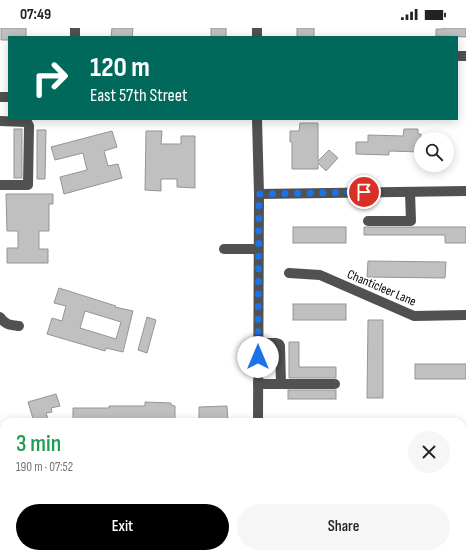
<!DOCTYPE html>
<html lang="en">
<head>
<meta charset="utf-8">
<style>
	body { margin:0; font-family:"Sofia Sans Condensed",sans-serif; background:#f6f6f6; color:#222; height:100vh; display:flex; flex-direction:column; font-size:15px; white-space:nowrap }
	* { box-sizing:border-box; margin:0 }
	p { font-size:13px; color:#767676 }
	.icon { flex:none; width:22px; height:22px; fill:none; stroke:currentColor; stroke-width:2; stroke-linecap:round; stroke-linejoin:round }
	.map { position:relative; flex:1; overflow:hidden }
	.drawer { position:absolute; left:0px; top:390px; width:466px; height:140px; display:flex; flex-direction:column; background:#fff; border-radius:12px 12px 0 0; box-shadow:0 2px 10px #0003 }
	.drawer>* { flex:none }
	.guide { position:absolute; left:8px; top:8px; width:450px; height:84px; border-radius:0px; box-shadow:0 2px 10px #0003; background:#00695c; color:#fff; overflow:hidden }
	.controls { position:absolute; left:414px; top:104px; display:grid; gap:8px }
	.controls a { display:grid; place-items:center; width:40px; height:40px; border-radius:50%; background:#fff; box-shadow:0 2px 10px #0003; font-size:20px }
	.pin { position:absolute; display:grid; place-items:center; width:34px; height:34px; color:#fff; margin:-17px; border:2px solid #fff; border-radius:50%; box-shadow:0 1px 4px #0007 }
	.me { position:absolute; width:44px; margin:-22px; rotate:0deg; stroke-linejoin:round; filter:drop-shadow(0 0 3px #0008) }
	.turn { display:flex; align-items:center; gap:14px; height:84px; padding:0 16px; font-size:18px }
	.turn .icon { width:52px; height:52px; stroke-width:2.5 }
	.turn b { display:block; font-size:28px; line-height:34px }
	.round { display:grid; place-items:center; flex:none; width:42px; height:42px; border-radius:21px; background:#f6f6f6 }
	.headline { display:flex; align-items:center; justify-content:space-between; height:68px; padding:0 16px }
	h1 { font-size:24px; font-weight:600; line-height:30px; color:#1e9e55 }
	.primary-button { display:flex; gap:8px; margin-top:auto; padding:8px 16px }
	.primary-button a { flex:1; height:46px; border-radius:24px; background:#000; color:#fff; font-size:16px; font-weight:600; line-height:46px; text-align:center }
	.primary-button a+a { background:#f6f6f6; color:#222 }
	.status { display:flex; justify-content:space-between; align-items:center; height:28px; padding:0 20px; background:#fff; direction:ltr }
	.status svg { height:11px; fill:currentColor }
	.map>svg:first-child { display:block }
	.lines { fill:none; stroke-linecap:round; stroke-linejoin:round }
	.stream { stroke:#9f9f9f; stroke-width:3 }
	.building { fill:#c0c0c0; stroke:#959595; fill-rule:evenodd }
	.minor { stroke:#515151; stroke-width:10 }
	.route { stroke:#1a73e8; stroke-width:7; stroke-dasharray:0 12.6 }
	.labels { text-anchor:middle; stroke-width:3.5; stroke-linejoin:round; paint-order:stroke }
	.street-label { font-size:13px; fill:#000; stroke:#fff }
</style>
</head>
<body>
<div class="status"><b>07:49</b><svg viewBox="0 0 49 12"><path d="M0 12V9h3v3zM5 12V6h3v6zM10 12V3h3v9zM15 12V0h3v12zM26 1h20v11H26zM47 4h2v5h-2z"/></svg></div>
<div class="map">
<svg width="466" height="530" viewBox="0 0 466 530">
	<rect width="100%" height="100%" fill="#fff"/>
	<g class="lines">
		<polyline class="stream" points="462,494 465,490 466,490"/>
	</g>
	<g class="building">
		<polygon points="1,0 26,0 26,9 9,9 9,12 1,12"/>
		<polygon points="112,0 133,0 132,9 111,9"/>
		<rect x="211" y="0" width="15" height="9"/>
		<rect x="297" y="0" width="17" height="9"/>
		<polygon points="443,0 466,0 466,9 436,8 436,1 443,1"/>
		<polygon points="300,95 318,95 318,133 329,122 338,130 326,143 318,135 318,141 292,141 292,114 290,114 290,103 299,103"/>
		<rect x="14" y="101" width="8" height="49"/>
		<polygon points="404,101 418,101 418,106 421,106 421,124 389,123 389,127 356,126 356,114 368,114 368,107 403,108"/>
		<polygon points="37,102 46,102 45,151 37,151"/>
		<polygon points="112,103 117,119 104,123 108,138 118,136 122,150 64,166 60,149 87,142 83,125 55,132 51,119"/>
		<polygon points="146,103 162,103 161,116 181,116 181,108 195,108 195,160 177,159 177,151 161,151 161,163 145,162"/>
		<polygon points="6,166 53,166 53,176 49,176 49,203 39,203 39,221 48,221 48,235 7,235 7,220 18,220 18,203 7,203"/>
		<rect x="293" y="199" width="53" height="16"/>
		<polygon points="364,199 466,199 466,215 445,215 445,207 364,207"/>
		<polygon points="368,233 446,234 445,250 367,249"/>
		<path d="M59 260 116 278 115 279 133 283 123 324 106 320 105 323 47 306 52 290 62 293 66 278 54 275ZM85 283 121 294 116 311 80 300Z"/>
		<rect x="293" y="276" width="53" height="16"/>
		<polygon points="147,289 156,292 147,325 138,322"/>
		<polygon points="368,292 383,292 383,370 367,370"/>
		<polygon points="289,314 299,314 299,339 336,339 336,350 289,350"/>
		<rect x="415" y="336" width="51" height="15"/>
		<rect x="288" y="362" width="48" height="9"/>
		<polygon points="56,366 60,378 51,380 52,384 46,385 49,394 34,394 28,374"/>
		<polygon points="145,374 171,375 171,377 175,378 175,394 73,394 73,380 109,380 109,378 145,378"/>
		<polygon points="227,378 228,394 199,394 199,379"/>
	</g>
	<g class="lines">
		<g class="minor">
			<polyline points="75,0 75,9"/>
			<polyline points="257,9 257,0"/>
			<polyline points="457,28 466,28"/>
			<polyline points="0,69 9,69"/>
			<polyline points="257,91 259,166 258,394"/>
			<polyline points="0,93 27,94 29,98 28,157 0,157"/>
			<polyline points="259,166 466,163"/>
			<polyline points="368,193 411,193 410,164"/>
			<polyline points="224,221 258,221"/>
			<polyline points="289,245 320,247 414,288 466,287"/>
			<path d="M0 289C5 297 11 297 19 298"/>
			<polyline points="258,315 276,315 279,316 280,318 281,356"/>
			<polyline points="258,356 335,356"/>
			<polyline points="462,478 466,478"/>
			<polyline points="462,516 466,516"/>
			<polyline points="53,526 54,530"/>
			<polyline points="256,530 256,526"/>
		</g>
	</g>
	<g class="lines">
		<polyline class="route" points="258,329 259,166 364,164"/>
	</g>
	<g class="labels">
		<g class="street-label">
			<text transform="translate(382 259) rotate(23)" y="5">Chanticleer Lane</text>
		</g>
	</g>
</svg>
<div class="controls">
<a><svg class="icon" aria-label="search" viewBox="0 0 24 24"><circle cx="10" cy="10" r="6"/><path d="M15 15l6 6"/></svg></a>
</div>
<div class="pin" style="left:364px;top:164px;background:#d93025"><svg class="icon" aria-label="arrive" viewBox="0 0 24 24"><path d="M6 21V4h12l-3 4 3 4H6"/></svg></div>
<svg class="me" style="left:258px;top:329px" viewBox="-20 -20 40 40"><circle r="19" fill="#fff"/><path d="M0-13L10 11 0 6-10 11z" fill="#1a73e8"/></svg>
<div class="guide">
<div class="turn"><svg class="icon" aria-label="right" viewBox="0 0 24 24"><path d="M7 20v-9h11M14 6l5 5-5 5"/></svg><div><b>120 m</b>East 57th Street</div></div>
</div>
<section class="drawer">
<div class="headline"><div><h1>3 min</h1><p>190 m · 07:52</p></div><a class="round"><svg class="icon" aria-label="close" viewBox="0 0 24 24"><path d="M6 6l12 12M18 6L6 18"/></svg></a></div>
<div class="primary-button"><a>Exit</a><a>Share</a></div>
</section>
</div>
</body>
</html>
